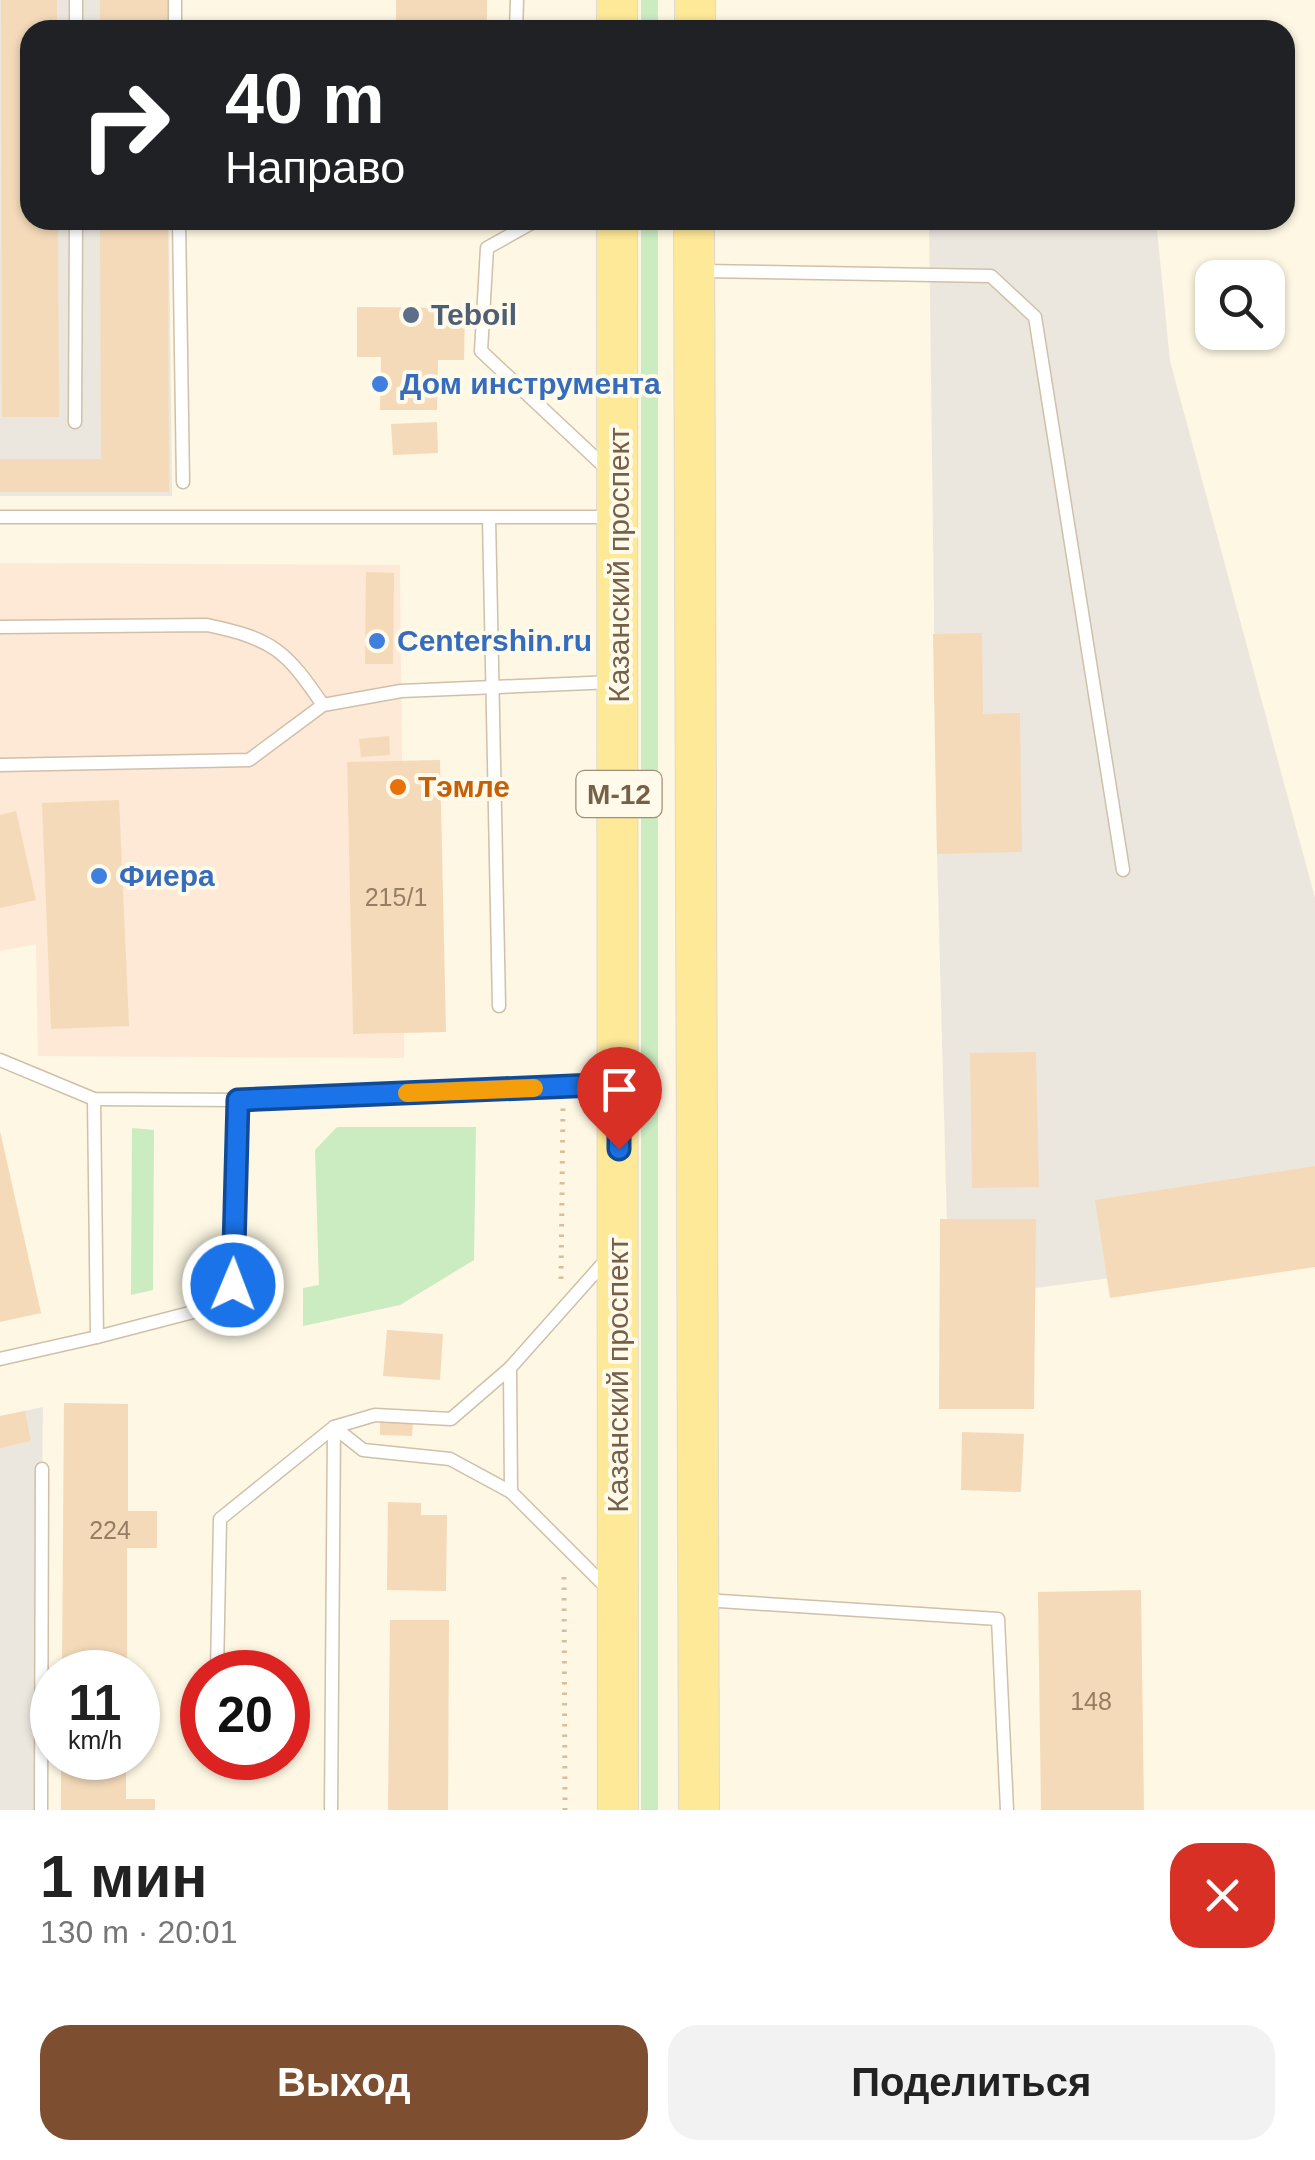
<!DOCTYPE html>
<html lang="ru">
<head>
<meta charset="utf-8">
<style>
	body { margin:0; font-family:Arial,sans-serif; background:#f2f2f2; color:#222; height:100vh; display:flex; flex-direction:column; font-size:38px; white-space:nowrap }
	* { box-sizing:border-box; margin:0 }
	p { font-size:32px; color:#767676 }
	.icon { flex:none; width:55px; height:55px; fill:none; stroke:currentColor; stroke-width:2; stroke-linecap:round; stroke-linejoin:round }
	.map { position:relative; height:1810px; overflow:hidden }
	.panel { display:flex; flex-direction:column; background:#fff; flex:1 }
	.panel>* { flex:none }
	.guide { position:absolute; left:20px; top:20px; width:1275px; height:210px; border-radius:30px; box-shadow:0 2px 8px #0004; background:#202124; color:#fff; overflow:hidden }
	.fabs { position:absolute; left:1195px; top:260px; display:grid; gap:20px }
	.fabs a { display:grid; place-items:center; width:90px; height:90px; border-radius:20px; background:#fff; box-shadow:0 2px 8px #0004; font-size:50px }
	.speed { position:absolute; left:30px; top:1650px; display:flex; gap:20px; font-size:50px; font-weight:700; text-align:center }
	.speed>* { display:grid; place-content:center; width:130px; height:130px; border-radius:50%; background:#fff; box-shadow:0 2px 8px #0004; line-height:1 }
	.speed small { font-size:25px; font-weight:400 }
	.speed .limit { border:15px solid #d22; background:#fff; color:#111 }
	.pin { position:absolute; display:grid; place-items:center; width:85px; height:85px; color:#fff; margin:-102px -42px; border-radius:50% 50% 50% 0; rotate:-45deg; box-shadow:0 0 10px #0007 }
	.pin .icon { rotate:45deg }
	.me { position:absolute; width:110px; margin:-55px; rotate:1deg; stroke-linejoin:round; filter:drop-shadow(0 0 8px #0008) }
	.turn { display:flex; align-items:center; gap:35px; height:210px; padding:0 40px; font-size:45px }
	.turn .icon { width:130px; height:130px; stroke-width:2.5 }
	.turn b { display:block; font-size:70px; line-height:85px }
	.round { display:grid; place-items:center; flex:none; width:105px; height:105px; border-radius:30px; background:#f2f2f2 }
	.headline { display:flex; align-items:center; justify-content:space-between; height:170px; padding:0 40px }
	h1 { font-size:60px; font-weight:800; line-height:75px }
	.button { display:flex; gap:20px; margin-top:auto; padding:20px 40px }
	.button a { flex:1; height:115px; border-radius:30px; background:#7d4e30; color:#fff; font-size:40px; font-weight:800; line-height:115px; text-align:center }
	.button a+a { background:#f2f2f2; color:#222 }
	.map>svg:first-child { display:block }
	.commercial { fill:#fee8d6 }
	.industrial { fill:#ece7de }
	.green { fill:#cbebc1 }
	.building { fill:#f4dab9 }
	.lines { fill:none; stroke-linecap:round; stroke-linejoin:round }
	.service-casing { stroke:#cfc0a9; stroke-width:15 }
	.primary-casing { stroke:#ded9d3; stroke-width:42 }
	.path { stroke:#d9be9c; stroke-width:5; stroke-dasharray:2.5 8; stroke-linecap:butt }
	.service { stroke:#fff; stroke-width:12 }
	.primary { stroke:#fee998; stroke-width:40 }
	.route-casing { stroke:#114b97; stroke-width:25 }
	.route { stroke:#1a73e8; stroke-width:18 }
	.slow { stroke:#f59e0b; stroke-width:18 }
	.service-dot { fill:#5c6f8a; stroke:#fffaea; stroke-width:4 }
	.shop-dot { fill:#3f7fe0; stroke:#fffaea; stroke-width:4 }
	.food-dot { fill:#e8710a; stroke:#fffaea; stroke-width:4 }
	.labels { text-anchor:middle; stroke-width:8; stroke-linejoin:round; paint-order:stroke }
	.number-label { font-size:25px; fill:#967e64 }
	.shield { fill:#fffaea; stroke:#9f8e79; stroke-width:2.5 }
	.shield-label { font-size:28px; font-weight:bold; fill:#766048 }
	.service-label { font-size:30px; font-weight:bold; fill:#4e5e75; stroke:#fffaea; text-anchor:start }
	.shop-label { font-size:30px; font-weight:bold; fill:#366cbe; stroke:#fffaea; text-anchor:start }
	.street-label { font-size:30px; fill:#766048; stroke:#fffaea }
	.food-label { font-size:30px; font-weight:bold; fill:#c56008; stroke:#fffaea; text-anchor:start }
</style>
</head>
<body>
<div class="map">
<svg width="1315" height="1810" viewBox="0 0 1315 1810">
	<rect width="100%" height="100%" fill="#fdf7e3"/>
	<polygon class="commercial" points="0,563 400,565 402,761 347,763 353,1034 404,1033 404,1058 38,1056 36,944 0,951"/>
	<g class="industrial">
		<polygon points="0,0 166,0 166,30 30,30 30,220 169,220 172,496 0,496"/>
		<polygon points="929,220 1156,220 1170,361 1315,898 1315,1250 949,1300 937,854"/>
		<polygon points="43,1407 38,1810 0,1810 0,1416"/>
	</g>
	<g class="green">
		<rect x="641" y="0" width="17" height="30"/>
		<rect x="641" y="220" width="17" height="1590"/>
		<polygon points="337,1127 476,1127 474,1260 400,1305 303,1326 303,1288 319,1285 315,1150"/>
		<polygon points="132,1128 154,1130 153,1290 131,1295"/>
	</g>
	<g class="building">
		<polygon points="1,0 57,0 57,30 30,30 30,220 58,220 59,417 2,417"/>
		<rect x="100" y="0" width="68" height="30"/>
		<rect x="396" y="0" width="91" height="30"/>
		<polygon points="100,220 168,220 169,492 0,492 0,459 101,459"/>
		<polygon points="357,307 465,308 464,360 438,360 437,410 380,410 381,357 357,357"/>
		<polygon points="437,422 438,453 393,455 391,424"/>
		<polygon points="366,572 394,573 393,664 365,664"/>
		<polygon points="982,633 983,714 1020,713 1022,852 937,854 933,634"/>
		<polygon points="389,736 390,755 361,757 359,739"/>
		<polygon points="440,760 446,1032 353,1034 347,762"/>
		<polygon points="119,800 129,1026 51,1029 42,803"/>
		<polygon points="16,811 36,900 0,908 0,815"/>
		<polygon points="1036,1052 1039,1187 972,1188 970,1053"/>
		<polygon points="0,1131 41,1313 0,1322"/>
		<polygon points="1315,1166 1315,1267 1110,1298 1095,1200"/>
		<polygon points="940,1219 1036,1219 1034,1409 939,1409"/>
		<polygon points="387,1330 443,1334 440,1380 383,1376"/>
		<polygon points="64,1403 128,1404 128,1511 157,1511 157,1548 127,1548 127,1672 62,1672"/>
		<polygon points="25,1411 31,1441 0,1448 0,1416"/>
		<polygon points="380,1422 413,1423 412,1436 380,1435"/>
		<polygon points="962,1432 1024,1434 1021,1492 961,1490"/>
		<polygon points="388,1502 421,1503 421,1515 447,1515 446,1591 387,1590"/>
		<polygon points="1141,1590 1144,1810 1041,1810 1038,1592"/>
		<polygon points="390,1620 449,1620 448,1810 388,1810"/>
		<polygon points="61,1758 126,1758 126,1799 155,1799 155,1810 61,1810"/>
	</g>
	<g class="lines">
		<g class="service-casing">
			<g id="service">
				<polyline points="175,0 175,30"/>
				<polyline points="76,30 76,0"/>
				<polyline points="516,30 517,0"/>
				<polyline points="179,220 183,482"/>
				<polyline points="537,220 487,248 481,351 607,469"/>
				<polyline points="702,271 991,276 1035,317 1123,870"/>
				<polyline points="75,422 76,220"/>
				<polyline points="0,517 612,517"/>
				<polyline points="489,518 499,1006"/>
				<path d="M0 627 207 625C274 639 286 651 323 705"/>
				<polyline points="0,765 249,760 323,705 401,691 613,682"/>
				<polyline points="0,1060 94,1099 238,1100 612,1085"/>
				<polyline points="607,1259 510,1368 511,1492 610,1591"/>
				<polyline points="97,1337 228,1303 233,1285 238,1100"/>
				<polyline points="0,1359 97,1337 94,1099"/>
				<polyline points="704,1600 998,1619 1007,1810"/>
				<polyline points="217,1672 220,1519 334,1427 375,1415 451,1419 510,1368"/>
				<polyline points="41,1810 42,1469"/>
				<polyline points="331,1810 334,1427 363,1450 450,1459 511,1492"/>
			</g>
		</g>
		<g class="primary-casing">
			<g id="primary">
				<polyline points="617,30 617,0"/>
				<polyline points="695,30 695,0"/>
				<polyline points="617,220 618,1810"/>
				<polyline points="694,220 699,1810"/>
			</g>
		</g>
		<g class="path">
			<polyline points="561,1279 563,1105"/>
			<polyline points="564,1577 565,1810"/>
		</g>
		<use href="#service" class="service"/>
		<use href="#primary" class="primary"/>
	</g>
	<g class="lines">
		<g class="route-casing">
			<polyline id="route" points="233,1285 238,1100 619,1084 619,1149"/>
		</g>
		<use href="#route" class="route"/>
		<polyline class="slow" points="407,1093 534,1088"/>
	</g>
	<circle class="service-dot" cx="411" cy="315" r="10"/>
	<g class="shop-dot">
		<circle cx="380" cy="384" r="10"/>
		<circle cx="377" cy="641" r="10"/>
		<circle cx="99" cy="876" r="10"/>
	</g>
	<circle class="food-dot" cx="398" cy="787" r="10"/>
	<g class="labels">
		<g class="number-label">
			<text x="396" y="906">215/1</text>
			<text x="110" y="1539">224</text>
			<text x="1091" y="1710">148</text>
		</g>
		<rect class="shield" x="576.5" y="771" width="85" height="46" rx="8"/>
		<g class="shield-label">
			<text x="619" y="804">М-12</text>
		</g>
		<g class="service-label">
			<text x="431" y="325">Teboil</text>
		</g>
		<g class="shop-label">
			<text x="400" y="394">Дом инструмента</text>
			<text x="397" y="651">Centershin.ru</text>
			<text x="119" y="886">Фиера</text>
		</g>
		<g class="street-label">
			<text transform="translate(619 565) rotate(-90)" y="10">Казанский проспект</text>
			<text transform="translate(618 1375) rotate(-90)" y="10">Казанский проспект</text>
		</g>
		<g class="food-label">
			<text x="418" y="797">Тэмле</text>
		</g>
	</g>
</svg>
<div class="fabs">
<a><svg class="icon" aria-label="search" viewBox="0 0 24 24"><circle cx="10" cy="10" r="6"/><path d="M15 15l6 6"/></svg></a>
</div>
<div class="speed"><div>11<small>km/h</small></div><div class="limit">20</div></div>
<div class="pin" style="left:619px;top:1149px;background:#d93025"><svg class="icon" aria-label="arrive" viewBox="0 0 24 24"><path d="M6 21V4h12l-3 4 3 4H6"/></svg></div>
<svg class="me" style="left:233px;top:1285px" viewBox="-20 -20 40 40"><circle r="17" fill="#1a73e8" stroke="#fff" stroke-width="3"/><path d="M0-11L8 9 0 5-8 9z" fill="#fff"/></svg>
<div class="guide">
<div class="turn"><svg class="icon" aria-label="right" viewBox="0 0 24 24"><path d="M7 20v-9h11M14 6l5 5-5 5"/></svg><div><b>40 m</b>Направо</div></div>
</div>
</div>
<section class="panel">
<div class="headline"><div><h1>1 мин</h1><p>130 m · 20:01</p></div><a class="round" style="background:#d93025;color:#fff"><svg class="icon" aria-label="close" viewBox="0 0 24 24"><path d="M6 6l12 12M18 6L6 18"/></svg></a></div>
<div class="button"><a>Выход</a><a>Поделиться</a></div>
</section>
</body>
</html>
